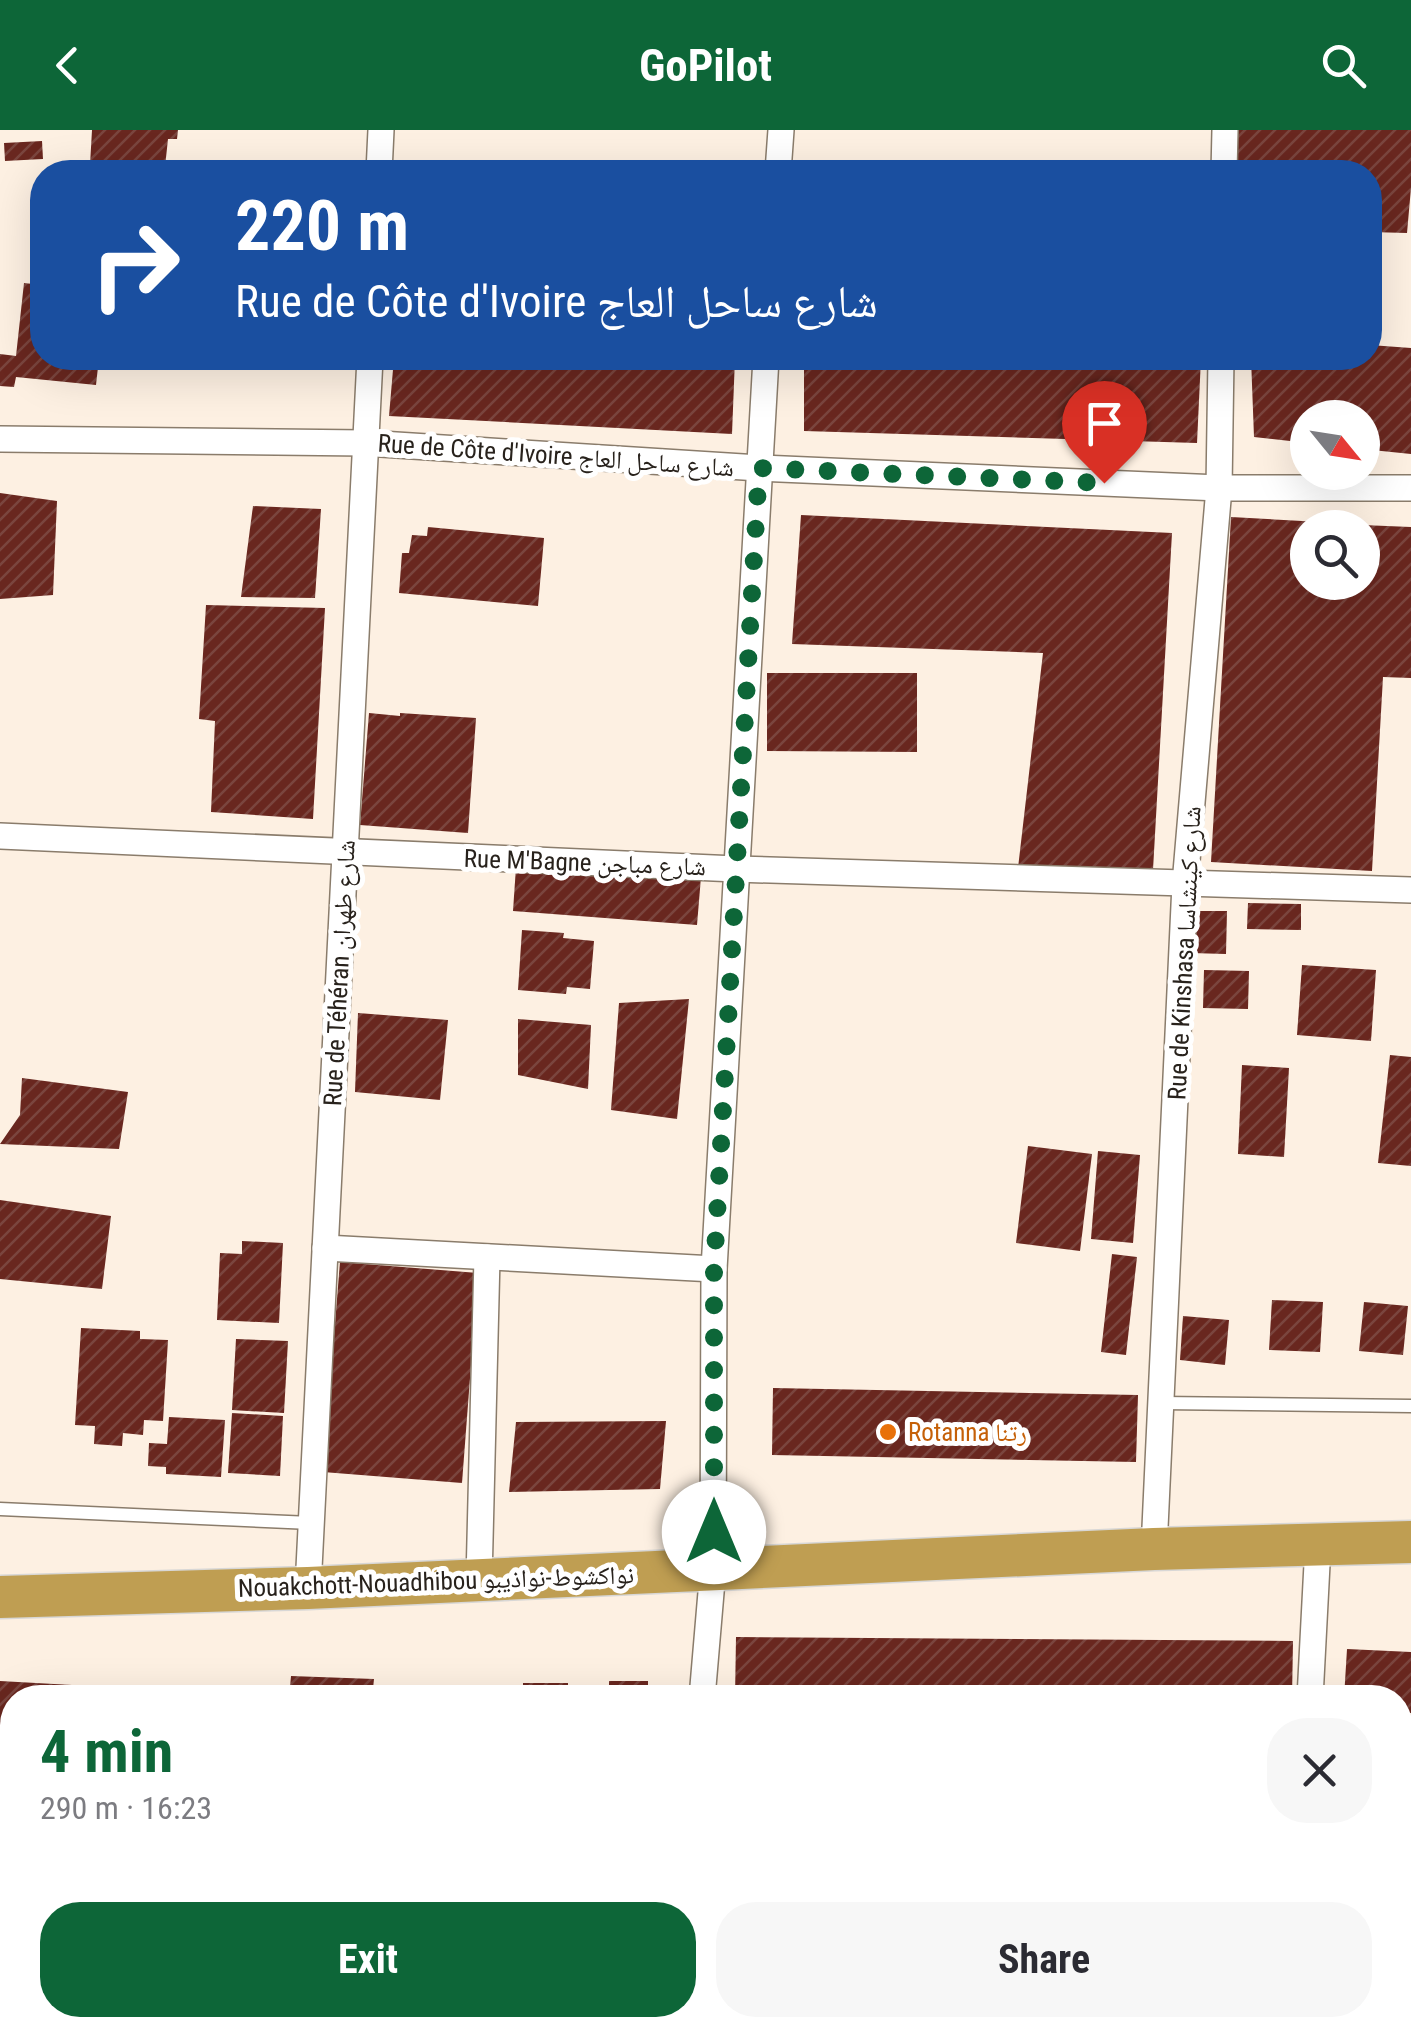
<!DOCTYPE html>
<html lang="en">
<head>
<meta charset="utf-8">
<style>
	body { margin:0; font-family:"Roboto Condensed","Noto Naskh Arabic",sans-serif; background:#f7f7f7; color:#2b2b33; height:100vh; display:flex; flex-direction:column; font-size:38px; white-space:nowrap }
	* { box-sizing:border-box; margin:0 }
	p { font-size:32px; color:#7c7c81 }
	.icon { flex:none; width:55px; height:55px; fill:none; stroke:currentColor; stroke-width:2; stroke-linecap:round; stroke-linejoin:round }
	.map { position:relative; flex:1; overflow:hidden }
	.drawer { position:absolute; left:0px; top:1555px; width:1412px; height:352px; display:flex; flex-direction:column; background:#fff; border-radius:40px 40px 0 0; box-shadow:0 10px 40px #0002 }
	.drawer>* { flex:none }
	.hud { position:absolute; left:30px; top:30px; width:1352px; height:210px; border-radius:40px; box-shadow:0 10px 40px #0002; background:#1a4fa0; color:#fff; overflow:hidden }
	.needle { width:65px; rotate:120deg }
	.buttons { position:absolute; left:1290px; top:270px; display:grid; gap:20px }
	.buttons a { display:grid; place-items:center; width:90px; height:90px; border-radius:50%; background:#fff; box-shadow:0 10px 40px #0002; font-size:50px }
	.pin { position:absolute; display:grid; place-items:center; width:85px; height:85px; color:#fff; margin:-102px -42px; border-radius:50% 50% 50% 0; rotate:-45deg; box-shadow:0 0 10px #0007 }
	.pin .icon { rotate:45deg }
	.me { position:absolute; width:110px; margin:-55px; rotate:0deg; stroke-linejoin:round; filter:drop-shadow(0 0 8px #0008) }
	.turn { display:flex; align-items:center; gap:35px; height:210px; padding:0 40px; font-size:45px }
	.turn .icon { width:130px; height:130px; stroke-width:2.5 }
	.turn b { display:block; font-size:70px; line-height:85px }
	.round { display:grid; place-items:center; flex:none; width:105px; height:105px; border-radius:40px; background:#f7f7f7 }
	.headline { display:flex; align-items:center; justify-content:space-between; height:170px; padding:0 40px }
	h1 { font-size:60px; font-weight:700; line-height:75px; color:#0d6638 }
	.primary-button { display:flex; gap:20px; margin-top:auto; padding:20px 40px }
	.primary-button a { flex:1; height:115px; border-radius:40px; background:#0d6638; color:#fff; font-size:40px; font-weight:700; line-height:115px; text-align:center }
	.primary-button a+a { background:#f7f7f7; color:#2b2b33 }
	header { display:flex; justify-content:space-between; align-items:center; height:130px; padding:0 40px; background:#0d6638; color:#fff; font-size:45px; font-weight:700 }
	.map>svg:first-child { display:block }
	.building { fill:url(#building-hatch) }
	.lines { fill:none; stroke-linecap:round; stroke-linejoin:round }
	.service-casing { stroke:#8a7c6b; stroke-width:15 }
	.minor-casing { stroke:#8a7c6b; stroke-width:28 }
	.trunk-casing { stroke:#d8d7d6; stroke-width:45 }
	.service { stroke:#fff; stroke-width:12 }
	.minor { stroke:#fff; stroke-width:25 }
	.trunk { stroke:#bf9e52; stroke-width:42 }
	.route { stroke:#0d6638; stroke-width:18; stroke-dasharray:0 32.4 }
	.food-dot { fill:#e8710a; stroke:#fff; stroke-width:4 }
	.labels { text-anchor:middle; stroke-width:10; stroke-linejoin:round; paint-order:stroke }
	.street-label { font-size:25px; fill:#28221c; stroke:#fff }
	.food-label { font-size:25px; fill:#c56008; stroke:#fff; text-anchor:start }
</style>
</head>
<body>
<header><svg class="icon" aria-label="back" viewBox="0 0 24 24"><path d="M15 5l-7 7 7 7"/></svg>GoPilot<svg class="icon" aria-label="search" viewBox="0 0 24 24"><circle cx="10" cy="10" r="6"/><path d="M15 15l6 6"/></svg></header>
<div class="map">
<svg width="1411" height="1907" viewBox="0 0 1411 1907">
	<defs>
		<pattern id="building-hatch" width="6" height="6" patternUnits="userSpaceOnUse" patternTransform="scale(2.5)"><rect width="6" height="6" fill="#69271f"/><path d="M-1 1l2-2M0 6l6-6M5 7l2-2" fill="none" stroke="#7a453e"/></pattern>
	</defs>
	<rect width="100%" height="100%" fill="#fdf0e2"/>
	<g class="building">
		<polygon points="92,0 178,0 177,9 168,9 165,37 90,35"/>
		<polygon points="1236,0 1411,0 1411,58 1407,103 1370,102 1370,42 1234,42"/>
		<polygon points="42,11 43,29 5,31 4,13"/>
		<polygon points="36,70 42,70 42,127 31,126"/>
		<polygon points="24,153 42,155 42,228 99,228 96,255 16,247 14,257 0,256 0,224 16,226"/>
		<polygon points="1370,215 1411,218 1411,324 1362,319 1362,288 1308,288 1308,313 1254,307 1251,228 1370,228"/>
		<polygon points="394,228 735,228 732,304 389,286"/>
		<polygon points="804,228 1201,228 1197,313 804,301"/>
		<polygon points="0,363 57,371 53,465 0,469"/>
		<polygon points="253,376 321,379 315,468 241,467"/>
		<polygon points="801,385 1172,403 1153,740 1018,738 1043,523 792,514"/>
		<polygon points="1231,387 1357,394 1357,398 1308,398 1308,452 1362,452 1362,395 1411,397 1411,548 1383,547 1372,741 1211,732"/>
		<polygon points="428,397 544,408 538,476 399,463 402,423 409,423 412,405 427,406"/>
		<polygon points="206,475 325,478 313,689 211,682 215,591 199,589"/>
		<polygon points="767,543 917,543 917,622 767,621"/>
		<polygon points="369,583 400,586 400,583 476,588 468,703 360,695"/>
		<polygon points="516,737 701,747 697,795 513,781"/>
		<polygon points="1248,773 1301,774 1301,800 1247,799"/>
		<polygon points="1190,781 1227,781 1226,824 1190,823"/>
		<polygon points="522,800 564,803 563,808 594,811 590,859 567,857 566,864 518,860"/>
		<polygon points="1302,835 1376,840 1371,911 1297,905"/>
		<polygon points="1204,840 1249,841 1248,879 1203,878"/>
		<polygon points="689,869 677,989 611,980 619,873"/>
		<polygon points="358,883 448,890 440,970 355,962"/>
		<polygon points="518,889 591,895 588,959 518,945"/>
		<polygon points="1390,925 1411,927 1411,1036 1378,1033"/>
		<polygon points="1242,935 1289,938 1284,1027 1238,1024"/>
		<polygon points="22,948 128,962 119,1019 0,1014 20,985"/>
		<polygon points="1028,1016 1092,1024 1080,1121 1016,1113"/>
		<polygon points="1098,1021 1140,1025 1133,1113 1091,1109"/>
		<polygon points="0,1070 111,1086 102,1159 0,1149"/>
		<polygon points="242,1111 283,1113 279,1193 217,1190 220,1123 242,1124"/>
		<polygon points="1112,1124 1137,1127 1126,1225 1101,1222"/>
		<polygon points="340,1132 478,1143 462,1353 323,1342"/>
		<polygon points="1272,1170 1323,1172 1320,1222 1269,1220"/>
		<polygon points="1364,1172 1408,1176 1403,1225 1359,1221"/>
		<polygon points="1183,1186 1229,1190 1225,1235 1180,1230"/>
		<polygon points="81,1198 140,1201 140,1209 168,1210 163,1291 144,1290 143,1305 123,1303 122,1316 94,1314 95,1296 75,1295"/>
		<polygon points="236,1209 288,1211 284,1283 232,1280"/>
		<polygon points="773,1258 1138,1265 1136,1332 772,1325"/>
		<polygon points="232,1283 283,1286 280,1346 228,1343"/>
		<polygon points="169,1287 225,1290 221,1347 166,1344 166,1337 148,1336 149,1313 167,1314"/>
		<polygon points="666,1291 660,1359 509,1362 516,1292"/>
		<polygon points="736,1507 1293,1511 1292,1568 735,1568"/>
		<polygon points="1347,1519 1411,1522 1411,1583 1400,1582 1400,1568 1344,1568"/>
		<polygon points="291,1546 374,1549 372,1568 289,1568"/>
		<polygon points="0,1551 90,1556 89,1568 12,1568 12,1744 0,1744"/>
		<polygon points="609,1551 648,1551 648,1555 667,1555 667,1568 523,1568 523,1553 568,1553 568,1560 609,1559"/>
		<polygon points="403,1556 468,1558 468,1568 402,1568"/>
		<polygon points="1401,1601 1411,1601 1411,1629 1400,1628"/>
		<rect x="1400" y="1746" width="11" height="25"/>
		<polygon points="1400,1781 1411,1782 1411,1889 1400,1889"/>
		<polygon points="1400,1892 1411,1893 1411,1907 1320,1907 1321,1895 1400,1895"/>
		<polygon points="370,1895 454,1895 453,1907 369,1907"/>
	</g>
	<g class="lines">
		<g class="service-casing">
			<g id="service">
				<polyline points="1161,1273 1411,1276"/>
				<polyline points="0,1379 311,1393"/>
			</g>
		</g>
		<g class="minor-casing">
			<g id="minor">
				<polyline points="379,42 381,0"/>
				<polyline points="778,42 781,0"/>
				<polyline points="1224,42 1225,0"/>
				<polyline points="0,309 365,313 759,338 1219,358 1411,358"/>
				<polyline points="0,706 736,739 1411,760"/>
				<polyline points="325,1118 714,1139"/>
				<polyline points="1154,1419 1185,754 1219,358 1221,228"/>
				<polyline points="479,1450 487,1127"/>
				<polyline points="308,1458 370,228"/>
				<polyline points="702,1568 713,1439 714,1139 766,228"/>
				<polyline points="1310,1568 1318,1415"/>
				<polyline points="0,1776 12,1776"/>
				<polyline points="713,1895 774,1907"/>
				<polyline points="675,1907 675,1895"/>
				<polyline points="1292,1907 1293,1895"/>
			</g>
		</g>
		<g class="trunk-casing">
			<polyline id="trunk" points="0,1467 308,1458 1154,1419 1411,1412"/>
		</g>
		<use href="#service" class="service"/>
		<use href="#minor" class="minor"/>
		<use href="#trunk" class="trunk"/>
	</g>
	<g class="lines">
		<polyline class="route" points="714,1402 714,1139 759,338 1104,353"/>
	</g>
	<circle class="food-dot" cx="888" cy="1302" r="10"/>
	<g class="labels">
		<g class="street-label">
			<text transform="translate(556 325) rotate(4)" y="9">Rue de Côte d'Ivoire شارع ساحل العاج</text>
			<text transform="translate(585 732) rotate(2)" y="9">Rue M'Bagne شارع مباجن</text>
			<text transform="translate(1184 823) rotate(-87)" y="9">Rue de Kinshasa شارع كينشاسا</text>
			<text transform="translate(339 843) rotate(-87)" y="9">Rue de Téhéran شارع طهران</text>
			<text transform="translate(436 1451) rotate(-2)" y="9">Nouakchott-Nouadhibou نواكشوط-نواذيبو</text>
		</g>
		<g class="food-label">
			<text x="908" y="1311">Rotanna رتنا</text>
		</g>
	</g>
</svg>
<div class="buttons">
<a><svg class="needle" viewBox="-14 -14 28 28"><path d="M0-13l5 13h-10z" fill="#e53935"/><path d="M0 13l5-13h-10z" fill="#7c7c81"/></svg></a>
<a><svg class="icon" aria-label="search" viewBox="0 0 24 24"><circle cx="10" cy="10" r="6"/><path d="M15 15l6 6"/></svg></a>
</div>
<div class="pin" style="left:1104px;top:353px;background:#d93025"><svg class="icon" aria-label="arrive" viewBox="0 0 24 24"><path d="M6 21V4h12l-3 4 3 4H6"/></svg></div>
<svg class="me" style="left:714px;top:1402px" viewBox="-20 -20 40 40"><circle r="19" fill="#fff"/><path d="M0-13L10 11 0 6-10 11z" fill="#0d6638"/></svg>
<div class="hud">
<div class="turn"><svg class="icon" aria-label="right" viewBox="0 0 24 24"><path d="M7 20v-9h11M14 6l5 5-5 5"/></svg><div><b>220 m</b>Rue de Côte d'Ivoire شارع ساحل العاج</div></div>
</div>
<section class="drawer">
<div class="headline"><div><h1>4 min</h1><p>290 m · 16:23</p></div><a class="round"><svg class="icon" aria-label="close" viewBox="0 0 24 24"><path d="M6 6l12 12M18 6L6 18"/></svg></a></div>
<div class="primary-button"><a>Exit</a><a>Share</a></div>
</section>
</div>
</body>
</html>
